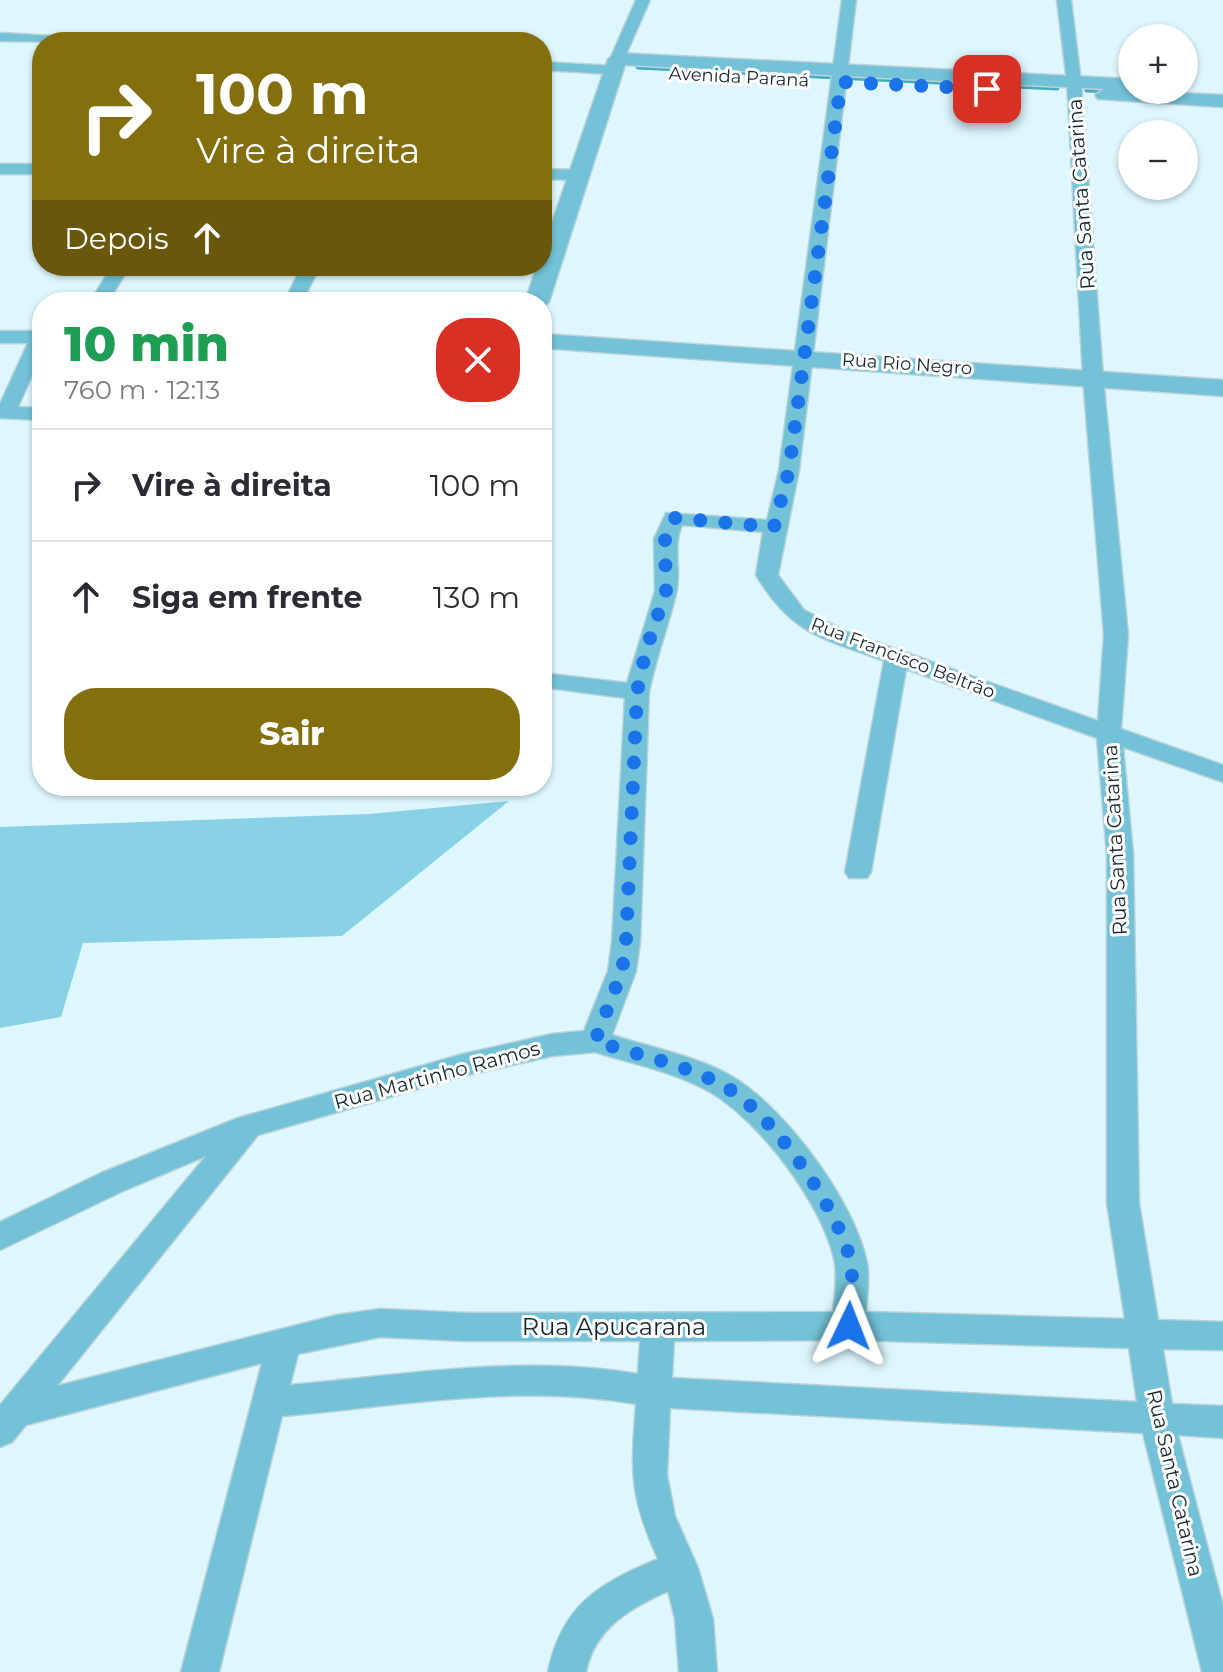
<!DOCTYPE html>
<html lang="pt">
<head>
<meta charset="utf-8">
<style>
	body { margin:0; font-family:Montserrat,sans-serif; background:#f2f2f3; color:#2b2b33; height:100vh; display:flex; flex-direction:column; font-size:30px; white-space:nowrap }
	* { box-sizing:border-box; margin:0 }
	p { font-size:26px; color:#7c7c81 }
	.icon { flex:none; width:44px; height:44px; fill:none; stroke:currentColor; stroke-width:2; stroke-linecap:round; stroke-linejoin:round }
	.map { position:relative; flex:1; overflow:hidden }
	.details { position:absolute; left:32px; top:292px; width:520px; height:504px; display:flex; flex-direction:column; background:#fff; border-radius:32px; box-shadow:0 2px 6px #0004 }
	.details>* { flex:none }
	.guide { position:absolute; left:32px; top:32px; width:520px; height:244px; border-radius:32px; box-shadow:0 2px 6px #0004; background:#846f0e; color:#fff; overflow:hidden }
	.tools { position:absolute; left:1118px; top:24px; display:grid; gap:16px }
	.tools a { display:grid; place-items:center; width:80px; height:80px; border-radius:50%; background:#fff; box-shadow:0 2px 6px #0004; font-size:40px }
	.pin { position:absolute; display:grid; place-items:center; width:68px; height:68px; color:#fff; margin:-34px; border-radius:16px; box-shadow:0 4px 12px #0006 }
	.me { position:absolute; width:88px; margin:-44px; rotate:2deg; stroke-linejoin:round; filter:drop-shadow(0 0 6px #0008) }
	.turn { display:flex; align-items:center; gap:28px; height:168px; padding:0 32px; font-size:36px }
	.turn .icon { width:104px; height:104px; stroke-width:2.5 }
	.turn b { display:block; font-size:56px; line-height:68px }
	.then { display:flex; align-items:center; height:76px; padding:0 32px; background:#0003; gap:16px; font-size:30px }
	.round { display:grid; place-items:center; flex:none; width:84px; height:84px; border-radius:32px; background:#f2f2f3 }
	.overview { display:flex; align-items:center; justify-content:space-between; height:136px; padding:0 32px }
	h1 { font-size:48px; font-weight:800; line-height:60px; color:#1e9e55 }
	.cta { display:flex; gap:16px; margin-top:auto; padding:16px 32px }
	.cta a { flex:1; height:92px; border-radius:32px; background:#846f0e; color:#fff; font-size:32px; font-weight:800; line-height:92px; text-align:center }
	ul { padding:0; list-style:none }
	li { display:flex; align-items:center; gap:24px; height:112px; padding:0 32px; border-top:2px solid #e1e1e2 }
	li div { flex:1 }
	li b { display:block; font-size:30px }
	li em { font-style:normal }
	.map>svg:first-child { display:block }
	.green { fill:#89d2e5 }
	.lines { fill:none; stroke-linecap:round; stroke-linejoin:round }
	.stream { stroke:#45abc3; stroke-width:5 }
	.minor-casing { stroke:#bad2d8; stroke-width:3 }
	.tertiary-casing { stroke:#bad2d8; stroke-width:3 }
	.minor { fill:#73c2d7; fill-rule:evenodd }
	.tertiary { fill:#73c2d7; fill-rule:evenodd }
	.route { stroke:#1a73e8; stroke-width:14; stroke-dasharray:0 25.2 }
	.labels { text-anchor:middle; stroke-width:6; stroke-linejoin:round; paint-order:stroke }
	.far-street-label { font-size:18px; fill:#17282c; stroke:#fff }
	.street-label { font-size:20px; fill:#17282c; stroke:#fff }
	.near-street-label { font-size:24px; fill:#17282c; stroke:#fff }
</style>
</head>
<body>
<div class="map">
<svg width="1223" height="1672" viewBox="0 0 1223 1672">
	<rect width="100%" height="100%" fill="#def7fe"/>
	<polygon class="green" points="509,801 342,936 83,943 61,1017 0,1028 0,827 369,814"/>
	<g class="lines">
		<g class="stream">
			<polyline points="638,67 1057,88"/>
			<polyline points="1087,90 1110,91"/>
		</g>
		<g class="minor-casing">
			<g id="minor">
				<polygon points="636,0 650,0 624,59 612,62 610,59"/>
				<path d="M842 0H856L799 470 778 575 804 610 845 631 1098 721 1104 635 1083 377 1067 82 1057 0H1071L1081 82 1103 377 1128 635 1121 729 1223 765V782L1123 747 1133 854 1139 1203 1158 1320 1223 1322V1350L1163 1349 1172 1404 1223 1406V1438L1178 1435 1223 1606V1672H1202L1143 1433 670 1408 667 1475 675 1516 698 1568 713 1619 717 1672H679L675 1619 668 1591C629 1609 595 1628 586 1672H548C562 1605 598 1584 658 1559 629 1495 631 1472 636 1404 520 1383 399 1406 282 1416L219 1672H181L262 1363 26 1425 12 1442 0 1447V1405L206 1156 123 1191 0 1250V1222L101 1173 238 1118 463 1054 552 1034 584 1031 608 971 612 942 625 698 542 687V673L627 683 655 591 654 539 666 513 767 520 779 470ZM682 525 763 532 756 575C792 635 822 638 884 661L845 872 849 878H867L871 872 906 669 1097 738 1107 854V1203L1125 1319 866 1312C867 1296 870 1279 867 1263 855 1202 786 1109 733 1077 697 1056 652 1048 612 1035L636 971 640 942 649 692C656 658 668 627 676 594 682 571 672 548 682 525ZM595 1052C633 1064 675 1072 710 1092 760 1121 824 1206 835 1263 837 1279 835 1296 833 1312L467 1313 380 1309 337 1315 57 1386 258 1135 463 1076 552 1056ZM380 1337 467 1341H640L638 1374C524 1354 405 1375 290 1385L298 1354ZM849 1340 1129 1348 1137 1402 672 1378 674 1341Z"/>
				<polygon points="0,33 88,38 95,42 0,41"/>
				<polygon points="542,62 613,66 620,70 613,74 542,70"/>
				<rect x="0" y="164" width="42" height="10"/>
				<polygon points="542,169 579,170 587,175 579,180 542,179"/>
				<polygon points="112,266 130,266 108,302 90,302"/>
				<polygon points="302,266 320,266 302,302 284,302"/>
				<polygon points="0,331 42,331 42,353 18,407 42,408 42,420 0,418 0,404 28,343 0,343"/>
			</g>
		</g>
		<g class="tertiary-casing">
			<g id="tertiary">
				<polygon points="617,53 1132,79 1133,91 1223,95 1223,107 1098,99 1095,95 1104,89 625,65 549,302 542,308 542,302 525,302 537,266 542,266 542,252 608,59"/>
				<polygon points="542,334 1223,380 1223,396 542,348"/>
			</g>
		</g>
		<use href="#minor" class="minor"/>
		<use href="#tertiary" class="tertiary"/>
	</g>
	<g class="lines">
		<path class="route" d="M849 1326C849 1305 855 1278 850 1259 837 1207 770 1110 722 1085 684 1064 636 1055 595 1041L622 971 626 942 637 692 646 650 666 591 665 539 674 518 774 527 789 470 841 82 987 89"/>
	</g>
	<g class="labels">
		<g class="far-street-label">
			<text transform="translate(739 77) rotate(3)" y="6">Avenida Paraná</text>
			<text transform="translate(907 364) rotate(4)" y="6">Rua Rio Negro</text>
			<text transform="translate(903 658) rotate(21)" y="6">Rua Francisco Beltrão</text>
		</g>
		<g class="street-label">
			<text transform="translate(1081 194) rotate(-94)" y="7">Rua Santa Catarina</text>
			<text transform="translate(1115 840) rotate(-93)" y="7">Rua Santa Catarina</text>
			<text transform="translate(437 1075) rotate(-15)" y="7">Rua Martinho Ramos</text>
			<text transform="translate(1175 1483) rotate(77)" y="7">Rua Santa Catarina</text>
		</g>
		<g class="near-street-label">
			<text x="614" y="1335">Rua Apucarana</text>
		</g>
	</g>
</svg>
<div class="tools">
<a>+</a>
<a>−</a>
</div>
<div class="pin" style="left:987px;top:89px;background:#d93025"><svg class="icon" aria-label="arrive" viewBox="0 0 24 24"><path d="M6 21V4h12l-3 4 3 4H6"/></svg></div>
<svg class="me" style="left:849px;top:1326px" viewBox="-20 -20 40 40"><path d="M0-17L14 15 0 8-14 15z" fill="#1a73e8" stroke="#fff" stroke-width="4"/></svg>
<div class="guide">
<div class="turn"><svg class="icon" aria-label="right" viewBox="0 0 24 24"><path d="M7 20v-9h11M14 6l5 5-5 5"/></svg><div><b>100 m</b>Vire à direita</div></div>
<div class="then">Depois<svg class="icon" aria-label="ahead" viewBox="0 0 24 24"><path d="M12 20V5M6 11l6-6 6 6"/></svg></div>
</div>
<section class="details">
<div class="overview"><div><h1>10 min</h1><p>760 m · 12:13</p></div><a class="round" style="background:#d93025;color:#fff"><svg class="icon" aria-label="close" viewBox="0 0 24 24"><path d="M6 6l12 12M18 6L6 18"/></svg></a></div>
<ul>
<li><svg class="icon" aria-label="right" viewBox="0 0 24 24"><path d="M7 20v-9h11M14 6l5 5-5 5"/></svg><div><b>Vire à direita</b></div><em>100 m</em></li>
<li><svg class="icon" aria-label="ahead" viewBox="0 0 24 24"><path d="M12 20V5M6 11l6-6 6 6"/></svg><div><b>Siga em frente</b></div><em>130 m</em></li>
</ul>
<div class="cta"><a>Sair</a></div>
</section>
</div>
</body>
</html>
